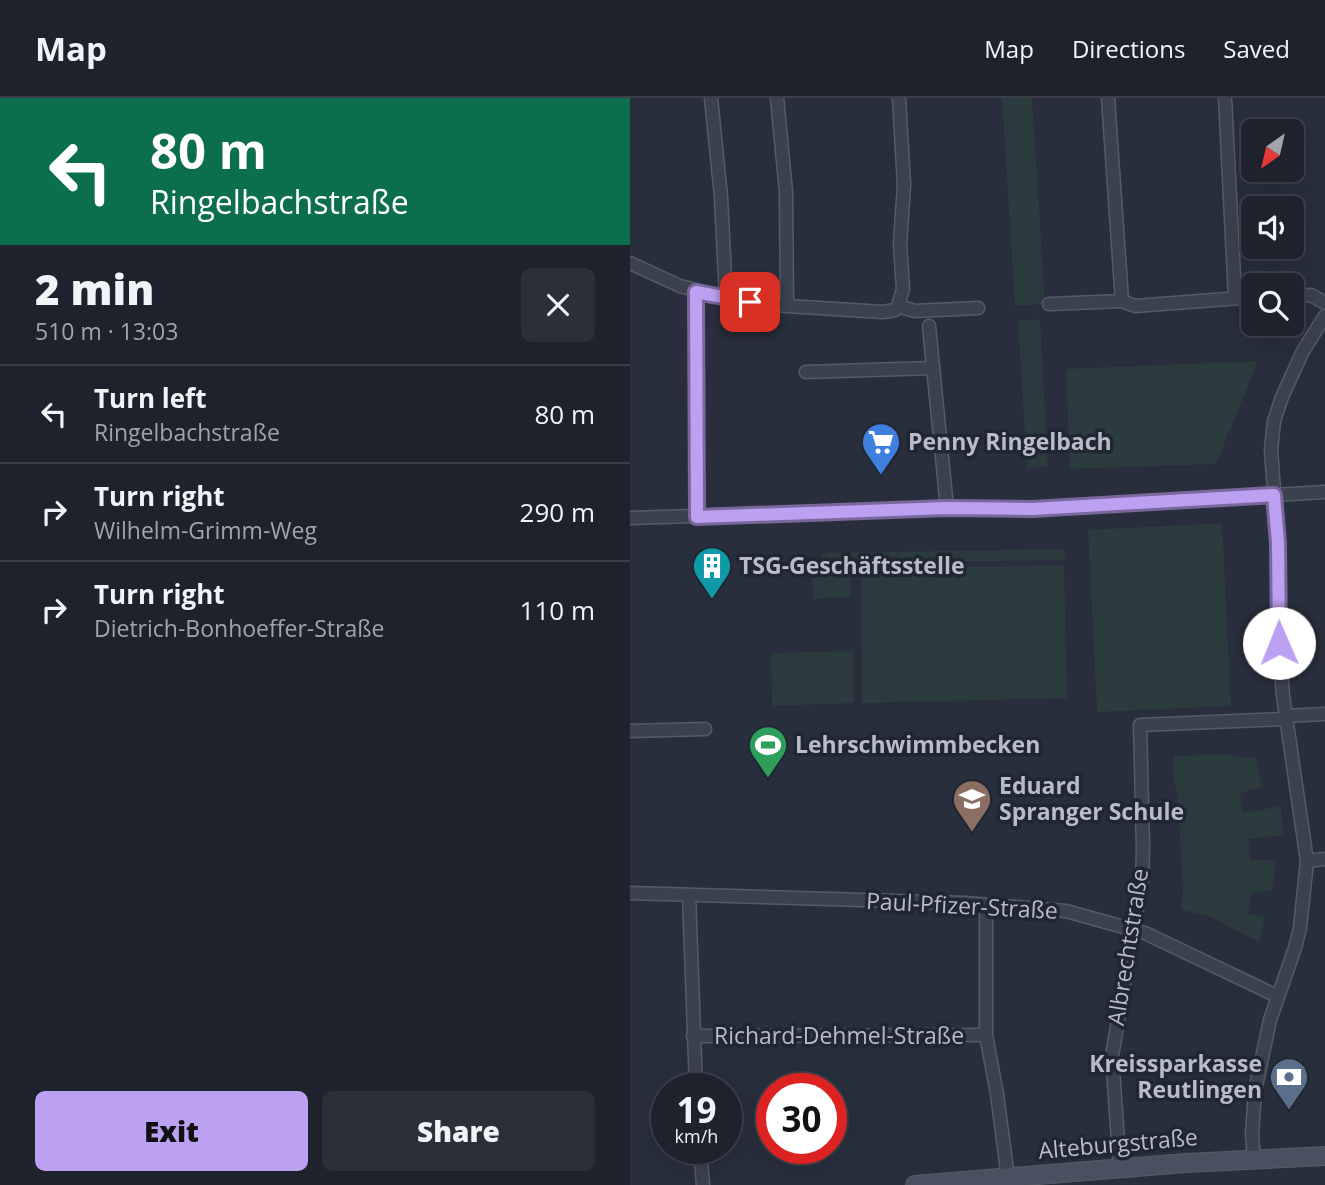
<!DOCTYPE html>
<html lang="en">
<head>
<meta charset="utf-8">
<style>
	body { margin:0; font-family:"Open Sans",sans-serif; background:#2b2f39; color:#f1f3f6; height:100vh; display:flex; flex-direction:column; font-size:26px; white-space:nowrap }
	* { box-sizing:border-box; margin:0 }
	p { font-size:23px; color:#a1a4aa }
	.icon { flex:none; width:38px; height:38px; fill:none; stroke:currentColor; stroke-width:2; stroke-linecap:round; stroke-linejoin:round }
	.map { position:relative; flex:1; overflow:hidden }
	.side { display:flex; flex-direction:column; background:#1e222d; width:630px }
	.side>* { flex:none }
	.top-card { background:#0b6e4f; color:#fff; overflow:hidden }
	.needle { width:46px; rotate:214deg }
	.tools { position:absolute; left:611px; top:21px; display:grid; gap:14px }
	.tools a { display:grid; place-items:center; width:63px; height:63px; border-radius:10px; background:#1e222d; box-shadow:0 7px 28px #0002,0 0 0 2px #3c3f49; font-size:35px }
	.speed { position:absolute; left:21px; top:975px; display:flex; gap:14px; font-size:35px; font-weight:700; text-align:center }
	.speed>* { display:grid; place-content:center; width:91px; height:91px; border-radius:50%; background:#1e222d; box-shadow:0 7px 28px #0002,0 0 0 2px #3c3f49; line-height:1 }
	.speed small { font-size:18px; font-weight:400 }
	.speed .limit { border:10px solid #d22; background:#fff; color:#111 }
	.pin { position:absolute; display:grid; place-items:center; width:60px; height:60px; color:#fff; margin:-30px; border-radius:14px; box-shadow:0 4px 10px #0006 }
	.me { position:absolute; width:77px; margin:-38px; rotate:359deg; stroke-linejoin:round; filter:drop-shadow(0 0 5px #0008) }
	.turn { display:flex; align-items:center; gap:24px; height:147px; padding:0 35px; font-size:32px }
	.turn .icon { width:91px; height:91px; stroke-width:2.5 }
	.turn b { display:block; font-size:49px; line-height:60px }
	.round { display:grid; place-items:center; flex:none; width:74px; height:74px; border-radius:10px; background:#2b2f39 }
	.headline { display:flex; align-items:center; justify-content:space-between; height:119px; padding:0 35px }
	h1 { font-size:42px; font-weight:800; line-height:52px }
	.cta { display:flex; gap:14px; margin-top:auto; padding:14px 35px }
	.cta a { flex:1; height:80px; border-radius:10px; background:#bca0f2; color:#111; font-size:28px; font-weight:800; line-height:80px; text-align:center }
	.cta a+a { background:#2b2f39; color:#f1f3f6 }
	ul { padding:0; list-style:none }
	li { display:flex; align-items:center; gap:21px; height:98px; padding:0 35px; border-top:2px solid #3c3f49 }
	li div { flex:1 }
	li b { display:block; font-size:26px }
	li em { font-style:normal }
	header { display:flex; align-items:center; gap:42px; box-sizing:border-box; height:98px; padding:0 35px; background:#1e222d; border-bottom:2px solid #3c3f49 }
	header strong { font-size:33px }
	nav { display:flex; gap:38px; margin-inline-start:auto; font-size:24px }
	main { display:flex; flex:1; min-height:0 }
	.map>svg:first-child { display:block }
	.green { fill:#2b3b3e }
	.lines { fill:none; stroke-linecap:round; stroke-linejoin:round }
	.street-casing { stroke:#565c67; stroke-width:15 }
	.secondary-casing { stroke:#565c67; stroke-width:20 }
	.street { stroke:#3b414d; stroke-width:12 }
	.secondary { stroke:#4a505f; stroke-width:18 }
	.route-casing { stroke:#7a689d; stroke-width:18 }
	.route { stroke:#bca0f2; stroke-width:12 }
	.labels { text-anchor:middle; stroke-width:7; stroke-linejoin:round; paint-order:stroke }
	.poi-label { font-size:23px; font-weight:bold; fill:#b7bcc7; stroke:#202632; text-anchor:start }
	.street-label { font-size:23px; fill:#b7bcc7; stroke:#202632 }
</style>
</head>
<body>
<header>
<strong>Map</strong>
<nav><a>Map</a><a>Directions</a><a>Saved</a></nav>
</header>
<main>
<section class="side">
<div class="top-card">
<div class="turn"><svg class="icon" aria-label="left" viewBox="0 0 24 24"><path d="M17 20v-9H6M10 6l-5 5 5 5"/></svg><div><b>80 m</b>Ringelbachstraße</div></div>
</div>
<div class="headline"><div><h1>2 min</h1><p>510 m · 13:03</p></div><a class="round"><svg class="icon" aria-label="close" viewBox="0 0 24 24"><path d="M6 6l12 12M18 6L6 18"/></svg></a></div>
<ul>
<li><svg class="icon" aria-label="left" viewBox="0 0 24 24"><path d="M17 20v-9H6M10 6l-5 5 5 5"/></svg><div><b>Turn left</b><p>Ringelbachstraße</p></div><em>80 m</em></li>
<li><svg class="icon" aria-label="right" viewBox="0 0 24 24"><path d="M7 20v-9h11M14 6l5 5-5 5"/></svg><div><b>Turn right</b><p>Wilhelm-Grimm-Weg</p></div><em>290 m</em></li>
<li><svg class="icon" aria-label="right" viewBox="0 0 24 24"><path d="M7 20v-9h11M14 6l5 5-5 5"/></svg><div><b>Turn right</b><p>Dietrich-Bonhoeffer-Straße</p></div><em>110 m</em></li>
</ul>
<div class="cta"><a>Exit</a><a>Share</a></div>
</section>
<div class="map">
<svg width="695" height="1087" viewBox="0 0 695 1087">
	<rect width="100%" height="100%" fill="#282e3c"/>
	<g class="green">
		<polygon points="372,0 402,0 415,206 385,208"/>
		<polygon points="410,221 418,369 397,370 388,223"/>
		<polygon points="628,263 586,366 440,371 436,271"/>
		<polygon points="592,425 601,608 467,614 458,432"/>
		<polygon points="434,451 435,462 192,466 192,455"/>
		<polygon points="434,467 437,600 232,605 231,471"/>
		<polygon points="220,472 221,499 183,501 182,473"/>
		<polygon points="223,553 224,605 142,608 141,555"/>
		<polygon points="603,656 604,659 626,659 632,689 610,695 613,715 651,708 653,737 618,741 621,763 646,761 642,792 621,795 618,815 635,819 629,844 578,818 550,811 553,798 548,701 543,676 544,658"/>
	</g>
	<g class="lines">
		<g class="street-casing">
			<g id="street">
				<polyline points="81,0 91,99 96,200"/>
				<polyline points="147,0 156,94 157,208"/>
				<polyline points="478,0 492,203"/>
				<polyline points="595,0 605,200"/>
				<polyline points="0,165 50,188 96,200 157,208 253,214 265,212 268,208 285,213 348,210"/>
				<polyline points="66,194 67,419"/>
				<polyline points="662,198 681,197 695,205"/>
				<polyline points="419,206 492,203 505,208 623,199"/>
				<polyline points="268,208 273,191 270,146 274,87 269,0"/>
				<polyline points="299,228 317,410"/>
				<polyline points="176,274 303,270"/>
				<polyline points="0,420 317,410 402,411 695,394"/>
				<polyline points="655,618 695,616"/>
				<polyline points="0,633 75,631"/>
				<polyline points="677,763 695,761"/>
				<polyline points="0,795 335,805 436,813 515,835 647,898"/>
				<polyline points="59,797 66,990"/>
				<polyline points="356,807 356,937 367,996 378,1080"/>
				<polyline points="63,938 356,937"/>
				<polyline points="70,1050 73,1087"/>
				<polyline points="624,1061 622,1036 625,993 640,922 665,850 670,830 677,763 653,598 649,545 648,445 641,352 644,323 652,299 673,253 695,218"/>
				<polyline points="490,1071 482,958 512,782 513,750 510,627 655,621"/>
			</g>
		</g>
		<g class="secondary-casing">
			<polyline id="secondary" points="285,1087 556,1065 695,1058"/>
		</g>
		<use href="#street" class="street"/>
		<use href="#secondary" class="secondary"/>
	</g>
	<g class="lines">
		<g class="route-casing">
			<polyline id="route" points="120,204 66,194 67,419 317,410 402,411 644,397 648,445 649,545"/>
		</g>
		<use href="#route" class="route"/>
	</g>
	<defs>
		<g id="supermarket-pin" transform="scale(2.0125)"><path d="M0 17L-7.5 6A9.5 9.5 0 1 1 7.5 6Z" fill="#3f7fe0" stroke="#202632"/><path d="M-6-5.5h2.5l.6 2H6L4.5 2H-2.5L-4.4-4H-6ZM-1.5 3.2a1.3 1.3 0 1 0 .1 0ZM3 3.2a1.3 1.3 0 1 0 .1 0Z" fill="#fff"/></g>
		<g id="building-pin" transform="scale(2.0125)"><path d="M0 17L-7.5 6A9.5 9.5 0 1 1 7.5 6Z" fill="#0f9aa8" stroke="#202632"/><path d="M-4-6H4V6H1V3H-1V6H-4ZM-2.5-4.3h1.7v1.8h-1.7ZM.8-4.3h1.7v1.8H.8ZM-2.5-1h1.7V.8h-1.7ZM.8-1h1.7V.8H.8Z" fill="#fff"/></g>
		<g id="stadium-pin" transform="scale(2.0125)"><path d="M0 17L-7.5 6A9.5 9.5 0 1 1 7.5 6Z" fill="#2e9e5b" stroke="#202632"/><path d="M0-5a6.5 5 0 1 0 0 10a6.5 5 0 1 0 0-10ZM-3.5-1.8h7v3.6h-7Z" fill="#fff"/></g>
		<g id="school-pin" transform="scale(2.0125)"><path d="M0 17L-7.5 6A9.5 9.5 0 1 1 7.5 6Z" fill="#8d6e63" stroke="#202632"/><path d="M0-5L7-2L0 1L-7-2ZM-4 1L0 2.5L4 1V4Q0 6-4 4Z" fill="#fff"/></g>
		<g id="bank-pin" transform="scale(2.0125)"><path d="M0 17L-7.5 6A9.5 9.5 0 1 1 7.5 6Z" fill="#5c6f8a" stroke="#202632"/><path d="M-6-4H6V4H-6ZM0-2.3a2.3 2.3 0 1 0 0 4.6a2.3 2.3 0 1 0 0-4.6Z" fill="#fff"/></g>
	</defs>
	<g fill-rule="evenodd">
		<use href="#supermarket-pin" x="251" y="344"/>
		<use href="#building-pin" x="82" y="468"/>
		<use href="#stadium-pin" x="138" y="647"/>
		<use href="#school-pin" x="342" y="701"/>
		<use href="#bank-pin" x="659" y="979"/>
	</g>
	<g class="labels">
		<g class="poi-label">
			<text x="278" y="352">Penny Ringelbach</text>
			<text x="109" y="476">TSG-Geschäftsstelle</text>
			<text x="165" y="655">Lehrschwimmbecken</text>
			<text x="369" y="696">Eduard<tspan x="369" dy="26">Spranger Schule</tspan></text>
			<text x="632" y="974" text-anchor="end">Kreissparkasse<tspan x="632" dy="26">Reutlingen</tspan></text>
		</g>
		<g class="street-label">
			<text transform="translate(332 808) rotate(3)" y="8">Paul-Pfizer-Straße</text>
			<text transform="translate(498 849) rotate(-81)" y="8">Albrechtstraße</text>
			<text x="209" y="946">Richard-Dehmel-Straße</text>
			<text transform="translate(488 1046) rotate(-5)" y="8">Alteburgstraße</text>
		</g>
	</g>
</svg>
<div class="tools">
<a><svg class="needle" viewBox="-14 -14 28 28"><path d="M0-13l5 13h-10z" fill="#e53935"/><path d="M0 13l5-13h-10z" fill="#a1a4aa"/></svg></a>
<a><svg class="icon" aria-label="sound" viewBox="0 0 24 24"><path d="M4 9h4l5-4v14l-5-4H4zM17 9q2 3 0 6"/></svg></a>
<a><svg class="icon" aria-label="search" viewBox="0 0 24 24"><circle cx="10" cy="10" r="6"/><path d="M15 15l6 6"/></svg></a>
</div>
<div class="speed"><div>19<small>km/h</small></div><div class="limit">30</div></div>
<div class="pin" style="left:120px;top:204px;background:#d93025"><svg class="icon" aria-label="arrive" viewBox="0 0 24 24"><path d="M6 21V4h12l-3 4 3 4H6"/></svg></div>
<svg class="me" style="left:649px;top:545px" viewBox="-20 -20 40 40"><circle r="19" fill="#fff"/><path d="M0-13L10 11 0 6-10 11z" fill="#bca0f2"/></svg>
</div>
</main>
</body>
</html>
